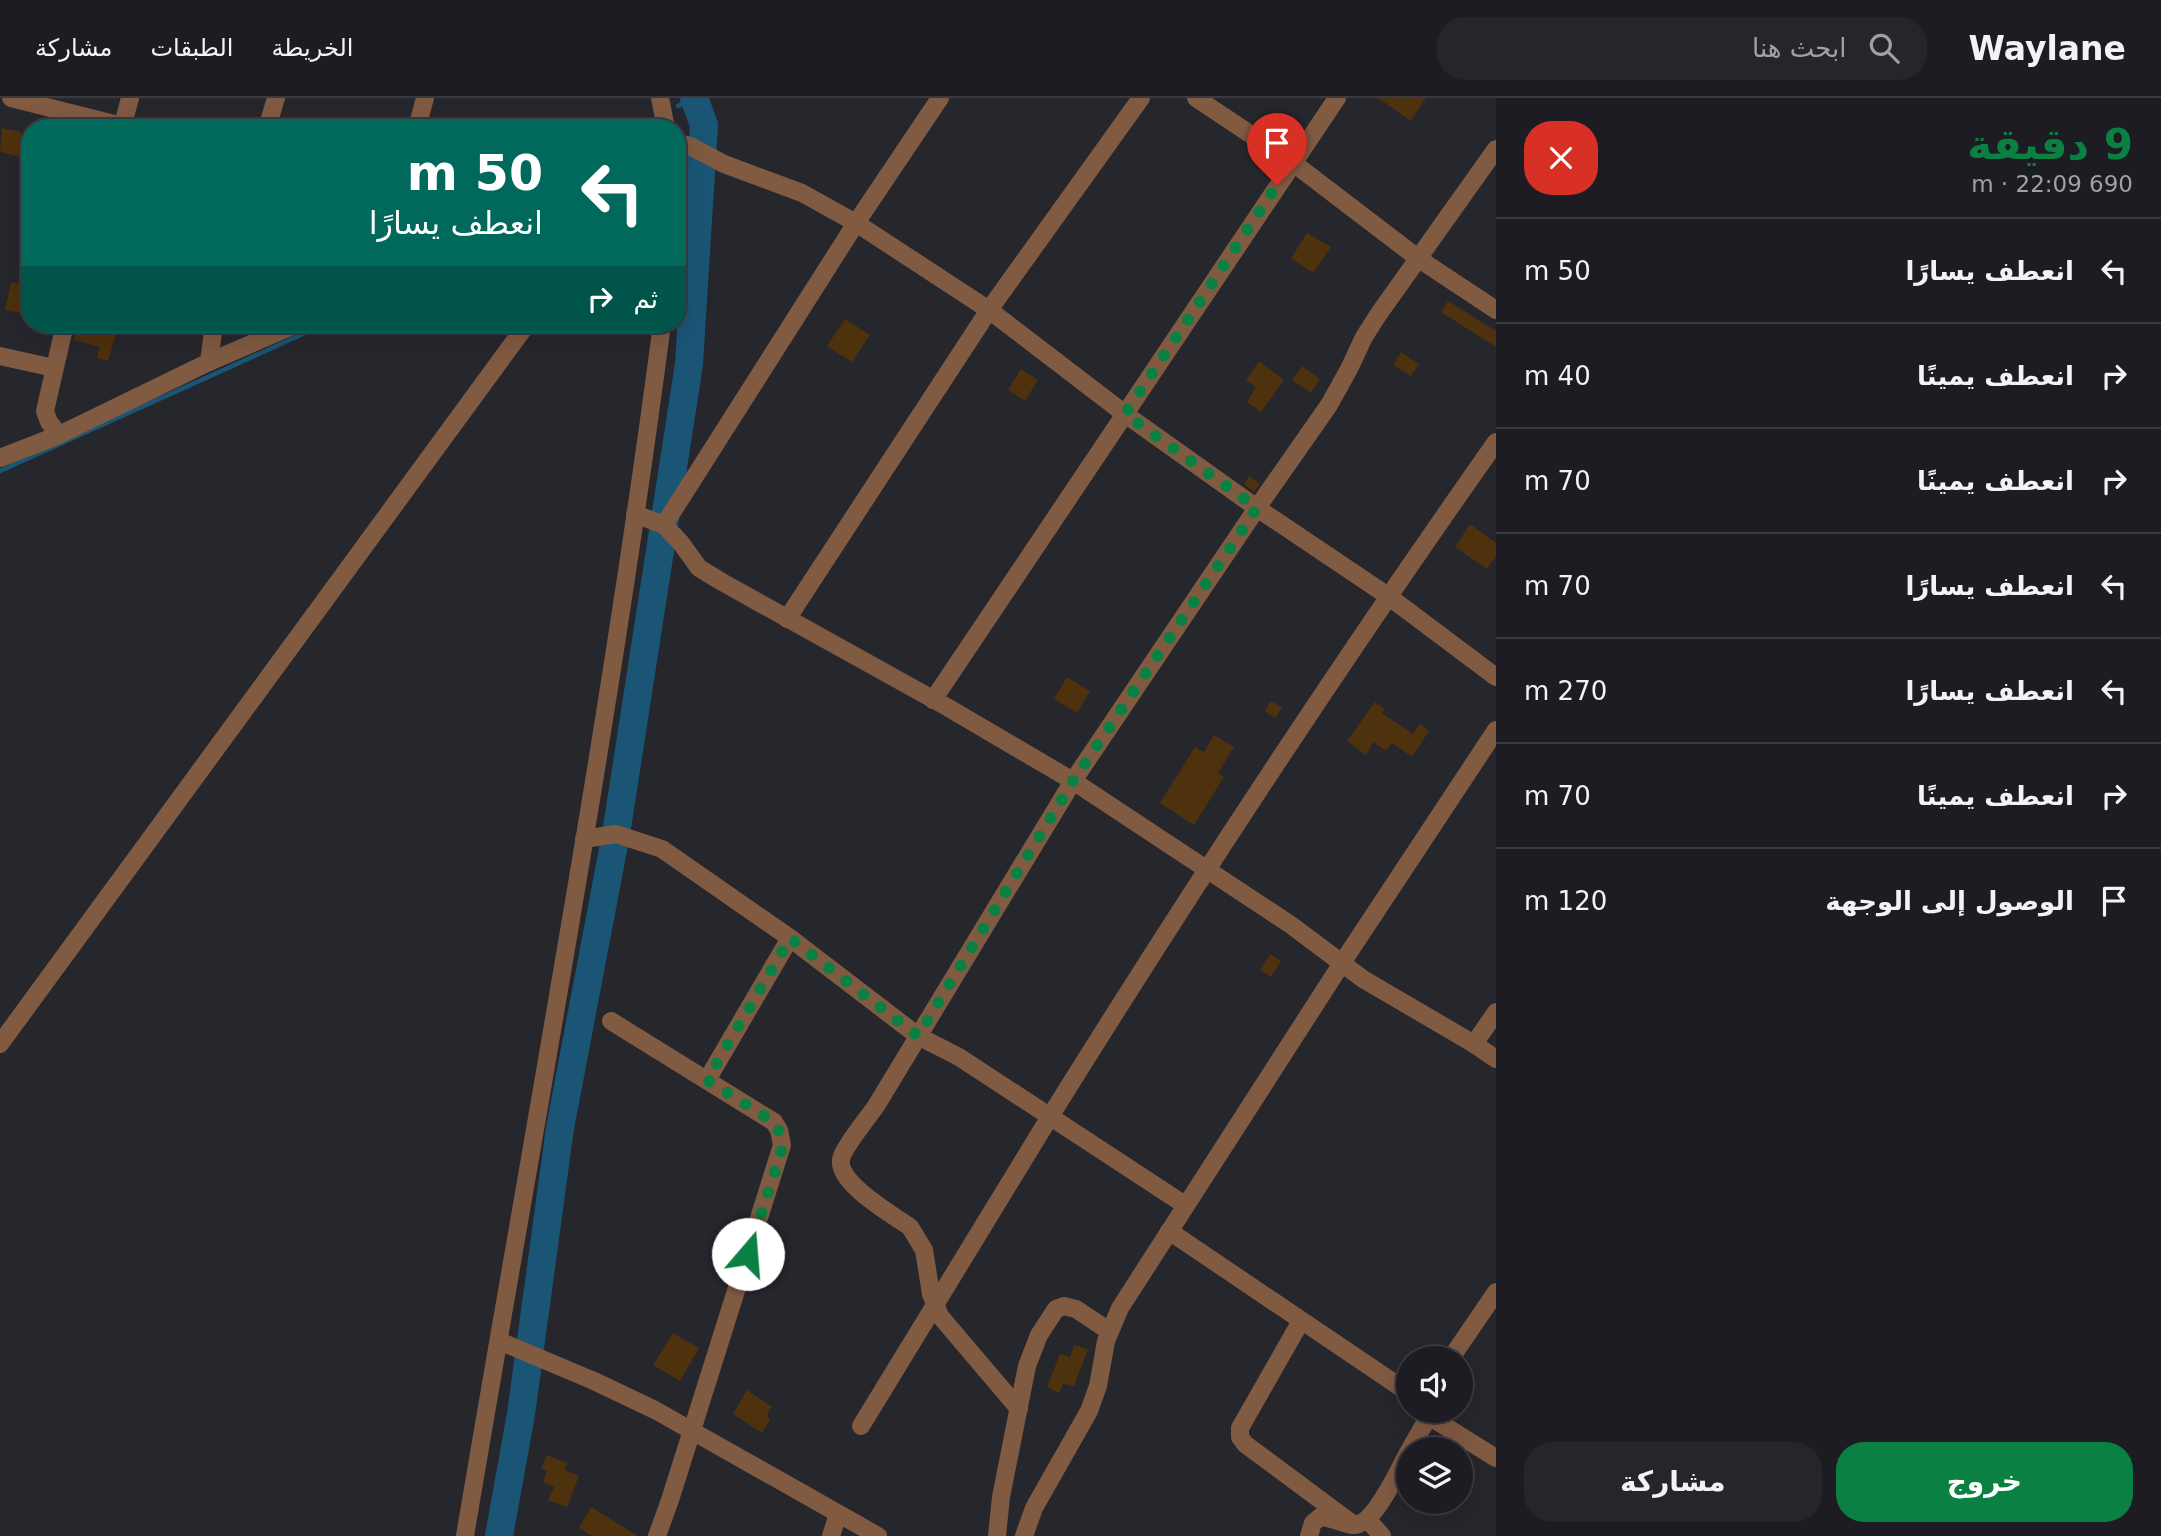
<!DOCTYPE html>
<html lang="ar">
<head>
<meta charset="utf-8">
<style>
	body { margin:0; font-family:"DejaVu Sans",Vazirmatn,sans-serif; background:#25252a; color:#f1f3f6; direction:rtl; height:100vh; display:flex; flex-direction:column; font-size:26px; white-space:nowrap }
	* { box-sizing:border-box; margin:0 }
	p { font-size:23px; color:#a0a1a5 }
	.icon { flex:none; width:38px; height:38px; fill:none; stroke:currentColor; stroke-width:2; stroke-linecap:round; stroke-linejoin:round }
	.map { position:relative; flex:1; overflow:hidden; direction:ltr }
	.side { display:flex; flex-direction:column; background:#1c1c22; width:665px }
	.side>* { flex:none }
	.top-card { position:absolute; left:21px; top:21px; width:665px; height:214px; border-radius:28px; box-shadow:0 7px 28px #0002,0 0 0 2px #3a3a40; direction:rtl; background:#00695c; color:#fff; overflow:hidden }
	.fabs { position:absolute; left:1396px; top:1248px; display:grid; gap:14px }
	.fabs a { display:grid; place-items:center; width:77px; height:77px; border-radius:50%; background:#1c1c22; box-shadow:0 7px 28px #0002,0 0 0 2px #3a3a40; font-size:35px }
	.pin { position:absolute; display:grid; place-items:center; width:60px; height:60px; color:#fff; margin:-72px -30px; border-radius:50% 50% 50% 0; rotate:-45deg; box-shadow:0 0 7px #0007 }
	.pin .icon { rotate:45deg }
	.me { position:absolute; width:77px; margin:-38px; rotate:18deg; stroke-linejoin:round; filter:drop-shadow(0 0 5px #0008) }
	.turn { display:flex; align-items:center; gap:24px; height:147px; padding:0 28px; font-size:32px }
	.turn .icon { width:91px; height:91px; stroke-width:2.5 }
	.turn b { display:block; font-size:49px; line-height:60px }
	.then { display:flex; align-items:center; height:66px; padding:0 28px; background:#0003; gap:14px; font-size:26px }
	.round { display:grid; place-items:center; flex:none; width:74px; height:74px; border-radius:28px; background:#25252a }
	.overview { display:flex; align-items:center; justify-content:space-between; height:119px; padding:0 28px }
	h1 { font-size:42px; font-weight:600; line-height:52px; color:#0b8043 }
	.button { display:flex; gap:14px; margin-top:auto; padding:14px 28px }
	.button a { flex:1; height:80px; border-radius:28px; background:#0b8043; color:#fff; font-size:28px; font-weight:600; line-height:80px; text-align:center }
	.button a+a { background:#25252a; color:#f1f3f6 }
	ul { padding:0; list-style:none }
	li { display:flex; align-items:center; gap:21px; height:105px; padding:0 28px; border-top:2px solid #3a3a40 }
	li div { flex:1 }
	li b { display:block; font-size:26px }
	li em { font-style:normal }
	header { display:flex; align-items:center; gap:42px; box-sizing:border-box; height:98px; padding:0 35px; background:#1c1c22; border-bottom:2px solid #3a3a40 }
	header strong { font-size:33px }
	nav { display:flex; gap:38px; margin-inline-start:auto; font-size:24px }
	.search { width:490px; height:63px; background:#25252a; display:flex; align-items:center; gap:18px; box-sizing:border-box; padding:0 24px; border-radius:28px; color:#a0a1a5; font-size:26px }
	main { display:flex; flex:1; min-height:0 }
	.map>svg:first-child { display:block }
	.lines { fill:none; stroke-linecap:round; stroke-linejoin:round }
	.stream { stroke:#1a5576; stroke-width:4.5 }
	.river { stroke:#1a5576; stroke-width:28 }
	.building { fill:#4e310d }
	.street { stroke:#815a42; stroke-width:18 }
	.route { stroke:#0b8043; stroke-width:12; stroke-dasharray:0 21.6 }
</style>
</head>
<body>
<header>
<strong>Waylane</strong>
<div class="search"><svg class="icon" aria-label="search" viewBox="0 0 24 24"><circle cx="10" cy="10" r="6"/><path d="M15 15l6 6"/></svg>ابحث هنا</div>
<nav><a>الخريطة</a><a>الطبقات</a><a>مشاركة</a></nav>
</header>
<main>
<section class="side">
<div class="overview"><div><h1>9 دقيقة</h1><p>690 m · 22:09</p></div><a class="round" style="background:#d93025;color:#fff"><svg class="icon" aria-label="close" viewBox="0 0 24 24"><path d="M6 6l12 12M18 6L6 18"/></svg></a></div>
<ul>
<li><svg class="icon" aria-label="left" viewBox="0 0 24 24"><path d="M17 20v-9H6M10 6l-5 5 5 5"/></svg><div><b>انعطف يسارًا</b></div><em>50 m</em></li>
<li><svg class="icon" aria-label="right" viewBox="0 0 24 24"><path d="M7 20v-9h11M14 6l5 5-5 5"/></svg><div><b>انعطف يمينًا</b></div><em>40 m</em></li>
<li><svg class="icon" aria-label="right" viewBox="0 0 24 24"><path d="M7 20v-9h11M14 6l5 5-5 5"/></svg><div><b>انعطف يمينًا</b></div><em>70 m</em></li>
<li><svg class="icon" aria-label="left" viewBox="0 0 24 24"><path d="M17 20v-9H6M10 6l-5 5 5 5"/></svg><div><b>انعطف يسارًا</b></div><em>70 m</em></li>
<li><svg class="icon" aria-label="left" viewBox="0 0 24 24"><path d="M17 20v-9H6M10 6l-5 5 5 5"/></svg><div><b>انعطف يسارًا</b></div><em>270 m</em></li>
<li><svg class="icon" aria-label="right" viewBox="0 0 24 24"><path d="M7 20v-9h11M14 6l5 5-5 5"/></svg><div><b>انعطف يمينًا</b></div><em>70 m</em></li>
<li><svg class="icon" aria-label="arrive" viewBox="0 0 24 24"><path d="M6 21V4h12l-3 4 3 4H6"/></svg><div><b>الوصول إلى الوجهة</b></div><em>120 m</em></li>
</ul>
<div class="button"><a>خروج</a><a>مشاركة</a></div>
</section>
<div class="map">
<svg width="1496" height="1438" viewBox="0 0 1496 1438">
	<rect width="100%" height="100%" fill="#26262d"/>
	<g class="lines">
		<g class="stream">
			<polyline points="678,8 692,0"/>
			<polyline points="0,373 325,226"/>
		</g>
		<polyline class="river" points="499,1438 521,1316 560,1030 616,736 689,266 704,27 694,0"/>
	</g>
	<g class="building">
		<polygon points="1378,0 1426,0 1411,23"/>
		<polygon points="2,30 21,34 21,37 30,39 30,61 0,54"/>
		<polygon points="1307,135 1331,149 1313,175 1291,160"/>
		<polygon points="11,184 30,188 30,202 27,216 5,212"/>
		<polygon points="1448,203 1496,233 1496,249 1441,214"/>
		<polygon points="845,221 870,237 852,264 827,248"/>
		<polygon points="78,226 117,233 108,263 97,260 100,249 74,242"/>
		<polygon points="1401,254 1419,266 1411,278 1393,267"/>
		<polygon points="1259,263 1284,282 1261,314 1247,304 1256,289 1246,282"/>
		<polygon points="1302,268 1320,281 1311,295 1292,282"/>
		<polygon points="1021,271 1038,282 1025,303 1008,292"/>
		<polygon points="1249,378 1260,386 1254,394 1244,386"/>
		<polygon points="1470,426 1496,445 1496,458 1487,471 1455,449"/>
		<polygon points="1067,579 1090,593 1077,615 1054,601"/>
		<polygon points="1270,603 1282,609 1276,620 1265,614"/>
		<polygon points="1375,604 1385,611 1382,615 1413,636 1420,626 1429,633 1412,659 1392,645 1386,653 1373,644 1366,657 1347,643"/>
		<polygon points="1214,637 1234,649 1218,675 1224,679 1194,727 1160,705 1195,649 1204,654"/>
		<polygon points="1270,856 1281,863 1271,879 1260,872"/>
		<polygon points="673,1235 699,1250 680,1283 653,1267"/>
		<polygon points="1074,1247 1088,1251 1074,1288 1063,1286 1059,1295 1047,1289 1060,1256 1070,1259"/>
		<polygon points="747,1292 772,1309 767,1316 770,1322 762,1335 733,1316"/>
		<polygon points="547,1357 567,1365 565,1372 579,1378 567,1409 548,1402 554,1389 543,1384 547,1373 541,1371"/>
		<polygon points="591,1409 638,1438 592,1438 579,1430"/>
	</g>
	<g class="lines">
		<g class="street">
			<polyline points="11,0 130,30"/>
			<polyline points="660,0 666,30"/>
			<polyline points="1196,0 1292,64 1419,161 1496,212"/>
			<polyline points="122,30 130,0"/>
			<polyline points="267,30 276,0"/>
			<polyline points="417,30 425,0"/>
			<polyline points="677,44 690,48 724,66 802,95 856,125 989,212 1125,316 1257,410 1388,498 1496,579"/>
			<polyline points="0,258 54,270"/>
			<polyline points="209,264 214,226"/>
			<polyline points="59,337 49,324 45,313 65,226"/>
			<polyline points="0,360 59,337 209,264 297,226"/>
			<polyline points="635,416 664,427 681,445 699,470 722,484 947,609 1073,683 1291,827 1363,881 1474,946 1496,961"/>
			<polyline points="664,427 856,125 940,0"/>
			<polyline points="787,521 989,212 1141,0"/>
			<polyline points="933,602 1337,0"/>
			<polyline points="584,741 616,736 662,751 790,840 918,938 959,959 1185,1107"/>
			<polyline points="611,923 774,1024 779,1032 782,1047 670,1402 657,1438"/>
			<polyline points="0,946 527,226"/>
			<polyline points="1474,946 1496,914"/>
			<polyline points="707,982 790,840"/>
			<polyline points="1169,1133 1409,1295"/>
			<polyline points="1301,1223 1240,1330 1240,1339 1245,1346 1354,1427"/>
			<polyline points="499,1243 594,1283 655,1312 878,1438"/>
			<polyline points="1451,1260 1496,1194"/>
			<path d="M1019 1311 940 1218 931 1196 924 1152 910 1129C893 1117 832 1083 842 1058 847 1045 867 1021 876 1008L1073 683 1257 410 1329 307 1349 271 1364 239 1378 217 1496 51"/>
			<polyline points="1427,1317 1496,1360"/>
			<path d="M861 1328C925 1225 987 1120 1051 1017 1193 789 1341 564 1496 344"/>
			<polyline points="1410,1351 1425,1325 1428,1312"/>
			<polyline points="1368,1422 1382,1438"/>
			<path d="M465 1438C533 1034 609 632 662 226"/>
			<polyline points="831,1438 838,1416"/>
			<polyline points="997,1438 1001,1399 1027,1268 1039,1237 1056,1211 1064,1208 1076,1211 1109,1233"/>
			<polyline points="1024,1438 1034,1410 1089,1313 1098,1288 1106,1243 1120,1210 1342,865 1496,632"/>
			<path d="M1309 1438 1313 1425 1320 1419C1331 1419 1342 1426 1353 1427 1375 1428 1399 1370 1409 1353"/>
		</g>
	</g>
	<g class="lines">
		<polyline class="route" points="748,1156 781,1055 782,1039 774,1024 707,982 790,840 918,938 1073,683 1257,410 1125,316 1277,87"/>
	</g>
</svg>
<div class="fabs">
<a><svg class="icon" aria-label="sound" viewBox="0 0 24 24"><path d="M4 9h4l5-4v14l-5-4H4zM17 9q2 3 0 6"/></svg></a>
<a><svg class="icon" aria-label="layers" viewBox="0 0 24 24"><path d="M12 4l9 5-9 5-9-5zM3 14l9 5 9-5"/></svg></a>
</div>
<div class="pin" style="left:1277px;top:87px;background:#d93025"><svg class="icon" aria-label="arrive" viewBox="0 0 24 24"><path d="M6 21V4h12l-3 4 3 4H6"/></svg></div>
<svg class="me" style="left:748px;top:1156px" viewBox="-20 -20 40 40"><circle r="19" fill="#fff"/><path d="M0-13L10 11 0 6-10 11z" fill="#0b8043"/></svg>
<div class="top-card">
<div class="turn"><svg class="icon" aria-label="left" viewBox="0 0 24 24"><path d="M17 20v-9H6M10 6l-5 5 5 5"/></svg><div><b>50 m</b>انعطف يسارًا</div></div>
<div class="then">ثم<svg class="icon" aria-label="right" viewBox="0 0 24 24"><path d="M7 20v-9h11M14 6l5 5-5 5"/></svg></div>
</div>
</div>
</main>
</body>
</html>
